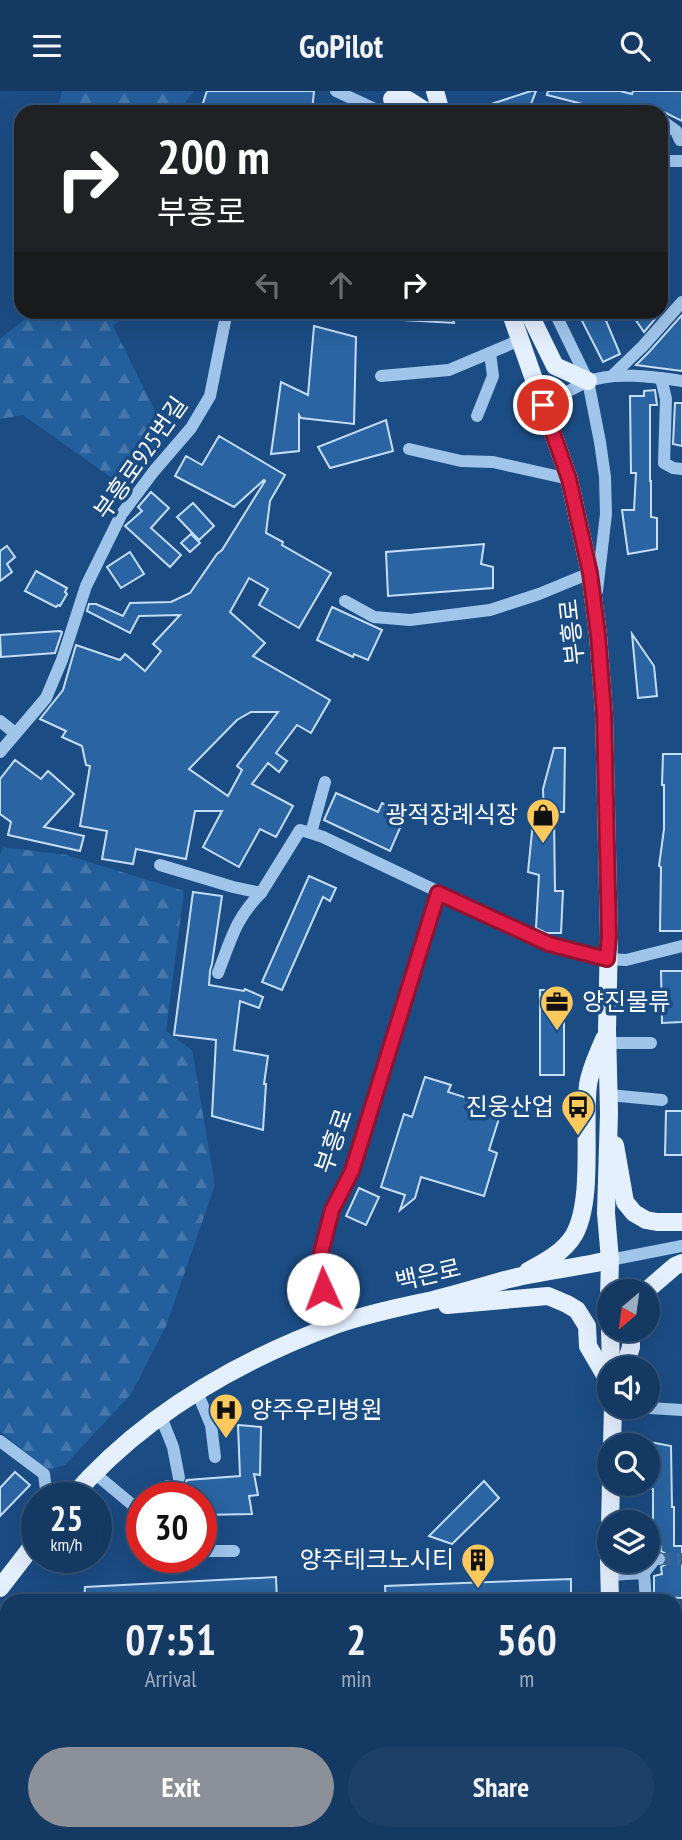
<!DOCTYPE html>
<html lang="en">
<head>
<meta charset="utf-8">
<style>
	body { margin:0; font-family:"PT Sans Narrow","Noto Sans KR",sans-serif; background:#1d4069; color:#f1f3f6; height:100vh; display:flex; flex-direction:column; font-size:26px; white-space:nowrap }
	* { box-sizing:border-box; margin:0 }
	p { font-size:23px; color:#9dacbe }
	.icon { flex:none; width:38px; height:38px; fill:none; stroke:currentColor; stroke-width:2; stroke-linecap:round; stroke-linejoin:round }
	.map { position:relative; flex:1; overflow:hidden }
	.sheet { position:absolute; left:0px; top:1503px; width:682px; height:247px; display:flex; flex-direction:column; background:#143963; border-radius:21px 21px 0 0; box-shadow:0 7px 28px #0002,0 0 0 2px #335378 }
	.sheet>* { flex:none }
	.hud { position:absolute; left:14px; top:14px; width:654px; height:214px; border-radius:21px; box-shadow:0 7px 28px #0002,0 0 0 2px #335378; background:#202124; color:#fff; overflow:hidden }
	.needle { width:46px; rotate:209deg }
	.fabs { position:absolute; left:597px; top:1188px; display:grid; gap:14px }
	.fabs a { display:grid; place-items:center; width:63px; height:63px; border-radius:50%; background:#143963; box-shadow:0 7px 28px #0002,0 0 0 2px #335378; font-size:35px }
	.speed { position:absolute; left:21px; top:1391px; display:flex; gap:14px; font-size:35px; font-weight:700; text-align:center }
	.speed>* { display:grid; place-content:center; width:91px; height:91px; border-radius:50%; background:#143963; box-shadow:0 7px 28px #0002,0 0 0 2px #335378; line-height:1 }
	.speed small { font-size:18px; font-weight:400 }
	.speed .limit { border:10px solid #d22; background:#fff; color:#111 }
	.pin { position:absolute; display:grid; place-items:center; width:60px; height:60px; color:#fff; margin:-30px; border:4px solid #fff; border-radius:50%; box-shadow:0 2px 7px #0007 }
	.me { position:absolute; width:77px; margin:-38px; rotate:358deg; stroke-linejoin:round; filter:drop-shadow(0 0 5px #0008) }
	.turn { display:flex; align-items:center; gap:24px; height:147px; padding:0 28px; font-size:32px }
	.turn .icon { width:91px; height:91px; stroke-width:2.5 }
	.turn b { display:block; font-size:49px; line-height:60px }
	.lanes { display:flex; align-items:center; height:66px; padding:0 28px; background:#0003; justify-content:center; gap:35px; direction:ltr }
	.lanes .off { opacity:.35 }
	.eta { display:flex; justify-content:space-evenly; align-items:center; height:119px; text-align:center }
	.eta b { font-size:42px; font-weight:700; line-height:49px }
	.primary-button { display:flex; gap:14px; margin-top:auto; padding:14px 28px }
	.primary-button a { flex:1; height:80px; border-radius:42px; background:#8c9099; color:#fff; font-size:28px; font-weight:700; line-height:80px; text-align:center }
	.primary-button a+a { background:#1d4069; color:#f1f3f6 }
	header { display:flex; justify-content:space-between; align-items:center; height:91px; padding:0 28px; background:#143963; font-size:32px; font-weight:700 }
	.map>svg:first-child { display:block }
	.forest { fill:url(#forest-firs) }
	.building { fill:#2a64a2; stroke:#c5def8; stroke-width:2; fill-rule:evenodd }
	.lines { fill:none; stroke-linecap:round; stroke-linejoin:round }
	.minor-tunnel { stroke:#3d6796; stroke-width:12; stroke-dasharray:12 6; stroke-linecap:butt }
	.minor { stroke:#a0c5eb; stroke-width:12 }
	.major { stroke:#e5f0ff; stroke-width:18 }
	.route-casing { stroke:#92132f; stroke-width:18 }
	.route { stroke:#e11d48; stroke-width:12 }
	.labels { text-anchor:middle; stroke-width:7; stroke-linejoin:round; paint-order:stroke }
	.street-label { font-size:24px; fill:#fff; stroke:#1b4c84 }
	.poi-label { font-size:24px; fill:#fff; stroke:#1b4c84; text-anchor:end }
</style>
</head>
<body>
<header><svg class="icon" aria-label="menu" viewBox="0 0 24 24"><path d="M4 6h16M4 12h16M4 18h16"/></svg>GoPilot<svg class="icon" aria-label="search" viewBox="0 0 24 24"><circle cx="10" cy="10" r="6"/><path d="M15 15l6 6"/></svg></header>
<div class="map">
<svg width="682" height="1749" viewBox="0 0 682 1749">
	<defs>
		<pattern id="forest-firs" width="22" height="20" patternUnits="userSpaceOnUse" patternTransform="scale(1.75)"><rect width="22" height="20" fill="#245f9d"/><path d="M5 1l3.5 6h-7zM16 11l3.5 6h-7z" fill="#4577ac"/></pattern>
	</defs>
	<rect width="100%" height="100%" fill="#1b4c84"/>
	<g class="forest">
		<polygon points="62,0 194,0 178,21 57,21"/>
		<polygon points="34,221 131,221 113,235 168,346 126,397 23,324 0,328 0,248"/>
		<polygon points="3,756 66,764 184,800 166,940 192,959 215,1094 166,1235 131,1303 65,1374 49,1379 0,1341 0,764"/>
	</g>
	<g class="building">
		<polygon points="207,0 314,0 312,21 200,21"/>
		<polygon points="531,0 536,0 528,21 473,21 473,19"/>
		<polygon points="548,0 620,0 632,3 633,0 682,0 682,30 664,21 616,14 614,21 547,4"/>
		<polygon points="403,220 451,220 454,232 403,229"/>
		<polygon points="577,220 602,220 620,263 603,271"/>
		<polygon points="644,221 655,228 644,241 635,228"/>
		<polygon points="682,224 682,280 636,274 649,261"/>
		<polygon points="314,235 356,246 354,333 301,327 299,324 299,360 271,363 281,291 308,304"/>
		<polygon points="655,299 657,314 650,314 650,390 651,390 651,426 657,427 657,458 628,463 622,419 634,419 636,382 631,382 630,305 644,305 644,300"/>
		<polygon points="675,312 682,312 682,355 673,353"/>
		<polygon points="386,329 393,360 330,377 318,356"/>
		<path d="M219 345 285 384 270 410 266 442 283 451 282 454 331 482 299 537 259 514 268 498 249 487 230 521 265 552 253 565 330 609 311 642 297 634 276 662 287 670 279 681 268 672 252 693 293 715 276 746 260 738 239 776 203 756 222 720H195L186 768 136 758 133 773 102 768 107 740 80 735 90 675 86 674 82 655 62 646 66 640 40 628 63 599 76 554 120 569 125 563 145 580 161 560 153 553 180 524 139 525 130 542 87 520 89 513H96L123 525 130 512 171 511 190 502 217 463 222 459 265 390 264 389 234 416 175 385 186 365 202 374ZM251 621H278L237 675 242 679 228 705 189 678 237 629Z"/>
		<polygon points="151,401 169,417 151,437 181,464 170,476 125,435 142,420 138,416"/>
		<polygon points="193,412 214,435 199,449 177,426"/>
		<polygon points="191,443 200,452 190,461 181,452"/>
		<polygon points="484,453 481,473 493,476 493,497 388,505 386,461"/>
		<polygon points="7,455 15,466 7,473 12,481 0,490 0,460"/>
		<polygon points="130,461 144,483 121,497 107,476"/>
		<polygon points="36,480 67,497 65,501 67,503 60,515 58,514 56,516 25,500"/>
		<polygon points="332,516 382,539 368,569 354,563 353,566 317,549"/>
		<polygon points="60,540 62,541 55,562 1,566 0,544"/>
		<polygon points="632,543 654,575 657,605 638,607"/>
		<polygon points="554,657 565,657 564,721 544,721 543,698"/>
		<polygon points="663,663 682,663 682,840 660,840 661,776 659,775 664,738 664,694 662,694"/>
		<polygon points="15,669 41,688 48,680 74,703 44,736 84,745 80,760 8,744 11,731 0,723 0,688"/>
		<polygon points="336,702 378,721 382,712 406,723 390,760 324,729"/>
		<polygon points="534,721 554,727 555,800 563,800 561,842 546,842 536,837 539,784 528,781"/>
		<polygon points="309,785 336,797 330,810 323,806 282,899 262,891"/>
		<polygon points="193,801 222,805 212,873 210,880 209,894 244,900 245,898 263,906 259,917 240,910 234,959 268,965 264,993 266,993 263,1039 212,1025 216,949 174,944"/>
		<polygon points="661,880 682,880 682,931 662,932"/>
		<rect x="540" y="899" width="24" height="85"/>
		<polygon points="425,986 451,994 448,1001 502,1018 489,1059 497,1062 484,1105 421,1086 415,1107 400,1119 405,1104 381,1096 404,1023 412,1026"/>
		<polygon points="666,1020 682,1020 682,1064 665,1064"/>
		<polygon points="359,1097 379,1106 366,1134 346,1125"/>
		<polygon points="238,1334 261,1336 260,1384 254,1383 258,1404 249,1405 252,1423 201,1424 201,1407 168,1407 166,1390 171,1390 176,1395 180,1396 185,1393 187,1389 240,1385"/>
		<polygon points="650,1351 671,1355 672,1416 674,1416 674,1455 682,1455 682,1507 654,1506 654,1485 662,1483 661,1476 666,1473 668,1467 666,1463 661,1460 661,1455 653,1455 653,1398 648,1397"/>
		<polygon points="15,1381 30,1394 0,1425 0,1397"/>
		<polygon points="484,1390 499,1407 452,1453 429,1445"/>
		<polygon points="276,1486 277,1510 84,1510 85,1496"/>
		<polygon points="571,1488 571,1510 386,1510 385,1495"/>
	</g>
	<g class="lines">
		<polyline class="minor-tunnel" points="659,1468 682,1468"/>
		<g class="minor">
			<polyline points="336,0 379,20"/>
			<polyline points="440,17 462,21"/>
			<polyline points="662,30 676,40 680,49 682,49"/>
			<polyline points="662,70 682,70"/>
			<polyline points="554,220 588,290 600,351 605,386 606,423 597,500"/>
			<polyline points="381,285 449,279 520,249"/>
			<polyline points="612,285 643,255 682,211"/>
			<polyline points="661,287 666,308 664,372 673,377 682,378"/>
			<path d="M543 314C558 307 572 297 587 291 613 280 654 286 682 290"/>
			<polyline points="477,325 493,285 490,262"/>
			<polyline points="409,358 461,370 493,371 569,388"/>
			<polyline points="345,510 374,526 410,529 490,519 539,503 590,482"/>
			<polyline points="0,630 15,642"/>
			<polyline points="0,661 46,607 62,569 86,495 121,424 154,380 191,337 210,305 227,220"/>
			<polyline points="325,691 311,742 323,746 549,853 607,868 626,869 682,855"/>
			<polyline points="160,774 233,796 261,802 300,739 311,742"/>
			<path d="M218 882C231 849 235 828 261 802"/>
			<polyline points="608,952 651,952"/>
			<polyline points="609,1004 662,1009"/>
			<polyline points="610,1169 682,1155"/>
			<path d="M337 1234C332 1222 325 1209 323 1197 315 1155 334 1117 352 1080L438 802"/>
			<polyline points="197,1301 211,1334 215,1366"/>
			<polyline points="634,1316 682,1319"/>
			<polyline points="161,1326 173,1356 179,1387"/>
			<polyline points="0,1350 44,1383 47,1407"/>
			<polyline points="93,1381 135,1416 142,1460"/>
			<polyline points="201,1460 234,1460"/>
			<polyline points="644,1482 646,1510"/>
			<polyline points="610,1484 644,1482 655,1468 659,1468"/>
			<polyline points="676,1537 682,1537"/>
			<polyline points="676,1681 682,1680"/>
		</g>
		<g class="major">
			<polyline points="435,0 441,21"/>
			<polyline points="392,8 408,9 427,21"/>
			<polyline points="510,220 569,388 590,482 598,544 604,622 609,846 607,939 609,1022 606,1122 610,1169 609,1206"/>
			<polyline points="528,220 555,275 588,290"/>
			<polyline points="615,1054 625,1111 634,1122 646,1129 657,1131 682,1131"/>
			<path d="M528 1180C545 1171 564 1161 574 1144 594 1109 583 1035 588 994 590 979 598 963 604 948"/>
			<polyline points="646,1200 675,1175 682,1172"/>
			<polyline points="447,1214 548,1205 567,1213 577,1219 587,1235 588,1255 609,1291"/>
			<polyline points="610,1239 611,1278"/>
			<polyline points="624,1278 631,1256 631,1239"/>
			<polyline points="612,1354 613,1316"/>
			<path d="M71 1407C141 1326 235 1271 335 1234 367 1223 400 1216 433 1209 457 1203 481 1196 505 1189 539 1180 575 1177 610 1169"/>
			<polyline points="610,1432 611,1393"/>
			<polyline points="609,1470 610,1510"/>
			<polyline points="0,1497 37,1449"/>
			<polyline points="618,1743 618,1749"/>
		</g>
	</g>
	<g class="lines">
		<g class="route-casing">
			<polyline id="route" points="323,1198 321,1162 332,1119 352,1080 438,802 549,853 607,868 609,846 604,622 598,544 590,482 569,388 543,314"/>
		</g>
		<use href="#route" class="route"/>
	</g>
	<defs>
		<g id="shop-pin" transform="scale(1.75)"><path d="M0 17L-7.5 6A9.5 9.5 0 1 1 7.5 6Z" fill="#fdc95d" stroke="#1b4c84"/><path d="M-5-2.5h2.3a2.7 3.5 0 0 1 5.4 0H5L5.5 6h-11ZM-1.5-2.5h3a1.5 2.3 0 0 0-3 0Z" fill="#111"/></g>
		<g id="office-pin" transform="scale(1.75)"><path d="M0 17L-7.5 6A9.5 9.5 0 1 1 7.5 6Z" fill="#fdc95d" stroke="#1b4c84"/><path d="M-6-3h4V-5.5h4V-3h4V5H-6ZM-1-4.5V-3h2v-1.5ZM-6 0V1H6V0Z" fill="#111"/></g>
		<g id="bus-pin" transform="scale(1.75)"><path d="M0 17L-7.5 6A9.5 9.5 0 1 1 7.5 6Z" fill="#fdc95d" stroke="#1b4c84"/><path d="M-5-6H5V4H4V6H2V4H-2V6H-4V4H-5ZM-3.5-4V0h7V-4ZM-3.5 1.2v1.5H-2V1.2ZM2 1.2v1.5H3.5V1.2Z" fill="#111"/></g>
		<g id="hospital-pin" transform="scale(1.75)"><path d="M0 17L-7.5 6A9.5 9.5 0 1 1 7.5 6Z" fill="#fdc95d" stroke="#1b4c84"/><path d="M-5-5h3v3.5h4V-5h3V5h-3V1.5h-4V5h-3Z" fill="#111"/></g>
		<g id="building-pin" transform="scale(1.75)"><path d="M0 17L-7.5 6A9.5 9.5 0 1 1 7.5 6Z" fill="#fdc95d" stroke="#1b4c84"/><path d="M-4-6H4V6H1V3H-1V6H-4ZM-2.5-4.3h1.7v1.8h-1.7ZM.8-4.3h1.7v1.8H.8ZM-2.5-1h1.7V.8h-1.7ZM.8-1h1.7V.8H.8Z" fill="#111"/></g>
	</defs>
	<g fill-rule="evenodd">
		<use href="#shop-pin" x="543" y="724"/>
		<use href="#office-pin" x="557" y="911"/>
		<use href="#bus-pin" x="578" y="1016"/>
		<use href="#hospital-pin" x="226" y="1319"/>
		<use href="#building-pin" x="478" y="1469"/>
	</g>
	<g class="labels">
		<g class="street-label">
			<text transform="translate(141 367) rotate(-55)" y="8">부흥로925번길</text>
			<text transform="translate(572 541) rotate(-96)" y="8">부흥로</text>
			<text transform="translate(334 1050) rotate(-71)" y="8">부흥로</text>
			<text transform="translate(428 1184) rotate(-13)" y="8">백은로</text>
		</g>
		<g class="poi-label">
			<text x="518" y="732">광적장례식장</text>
			<text x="582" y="919" text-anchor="start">양진물류</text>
			<text x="554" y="1024">진웅산업</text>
			<text x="250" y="1327" text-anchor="start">양주우리병원</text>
			<text x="454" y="1477">양주테크노시티</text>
		</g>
	</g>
</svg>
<div class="fabs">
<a><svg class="needle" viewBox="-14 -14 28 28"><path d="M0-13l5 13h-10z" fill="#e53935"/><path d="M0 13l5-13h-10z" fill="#9dacbe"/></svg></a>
<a><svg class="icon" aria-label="sound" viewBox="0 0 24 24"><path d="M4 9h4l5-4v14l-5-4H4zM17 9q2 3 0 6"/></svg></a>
<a><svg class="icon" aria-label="search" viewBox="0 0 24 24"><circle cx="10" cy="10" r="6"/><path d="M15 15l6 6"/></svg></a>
<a><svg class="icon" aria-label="layers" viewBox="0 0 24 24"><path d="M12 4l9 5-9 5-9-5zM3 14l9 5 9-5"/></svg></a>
</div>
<div class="speed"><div>25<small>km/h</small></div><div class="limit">30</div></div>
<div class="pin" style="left:543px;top:314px;background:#d93025"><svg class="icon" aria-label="arrive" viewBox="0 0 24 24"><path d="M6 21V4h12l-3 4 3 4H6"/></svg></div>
<svg class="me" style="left:323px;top:1198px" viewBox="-20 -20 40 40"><circle r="19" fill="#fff"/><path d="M0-13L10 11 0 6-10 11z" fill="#e11d48"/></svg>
<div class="hud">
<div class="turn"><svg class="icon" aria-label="right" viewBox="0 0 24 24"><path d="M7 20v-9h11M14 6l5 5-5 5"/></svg><div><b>200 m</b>부흥로</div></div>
<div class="lanes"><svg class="icon off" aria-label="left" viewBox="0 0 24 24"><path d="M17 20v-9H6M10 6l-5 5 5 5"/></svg><svg class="icon off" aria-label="ahead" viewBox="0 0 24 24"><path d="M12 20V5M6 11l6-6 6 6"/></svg><svg class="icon" aria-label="right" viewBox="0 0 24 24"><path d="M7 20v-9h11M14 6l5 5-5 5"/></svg></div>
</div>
<section class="sheet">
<div class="eta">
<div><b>07:51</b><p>Arrival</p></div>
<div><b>2</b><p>min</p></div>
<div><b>560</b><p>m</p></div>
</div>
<div class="primary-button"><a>Exit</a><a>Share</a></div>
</section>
</div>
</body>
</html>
